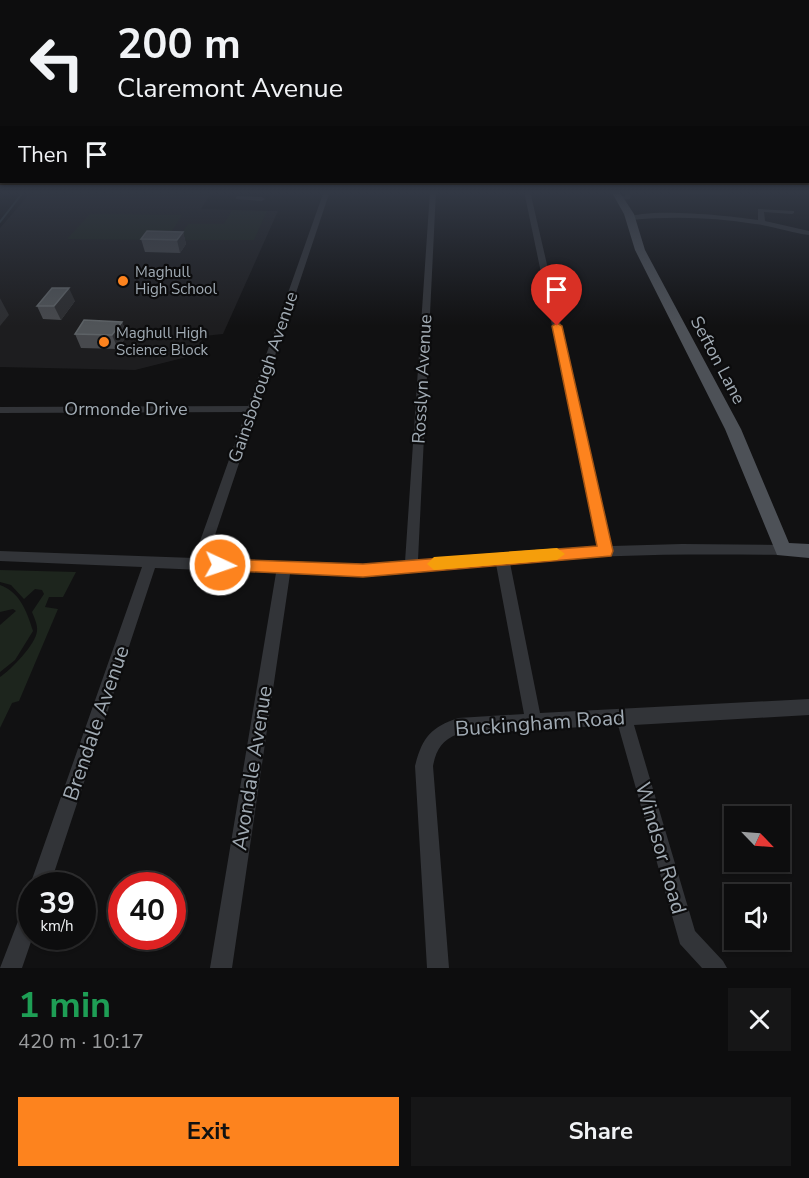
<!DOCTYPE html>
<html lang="en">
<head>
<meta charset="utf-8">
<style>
	body { margin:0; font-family:"Nunito Sans",sans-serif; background:#161617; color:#f1f3f6; height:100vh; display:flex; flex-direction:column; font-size:22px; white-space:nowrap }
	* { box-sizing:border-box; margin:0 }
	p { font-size:20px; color:#9a9c9e }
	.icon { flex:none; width:33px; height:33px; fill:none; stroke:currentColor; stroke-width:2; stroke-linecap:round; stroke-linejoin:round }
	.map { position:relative; height:968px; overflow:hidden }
	.panel { display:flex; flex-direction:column; background:#0d0d0e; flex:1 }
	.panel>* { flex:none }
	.top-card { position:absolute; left:0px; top:0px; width:810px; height:183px; box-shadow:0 2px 4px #0004,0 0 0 2px #2d2d2e; background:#0d0d0e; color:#f1f3f6; overflow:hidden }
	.needle { width:39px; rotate:115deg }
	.buttons { position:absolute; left:724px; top:806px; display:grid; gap:12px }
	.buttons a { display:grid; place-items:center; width:66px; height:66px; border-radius:0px; background:#0d0d0e; box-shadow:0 2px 4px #0004,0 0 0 2px #2d2d2e; font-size:30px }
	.speed { position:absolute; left:18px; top:872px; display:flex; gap:12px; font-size:30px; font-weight:700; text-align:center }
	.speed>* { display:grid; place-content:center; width:78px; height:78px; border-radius:50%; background:#0d0d0e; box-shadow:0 2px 4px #0004,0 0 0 2px #2d2d2e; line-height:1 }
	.speed small { font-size:15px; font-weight:400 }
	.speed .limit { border:9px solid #d22; background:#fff; color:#111 }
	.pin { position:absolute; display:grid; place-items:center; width:51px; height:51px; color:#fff; margin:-62px -26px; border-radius:50% 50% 50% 0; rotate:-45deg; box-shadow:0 0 6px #0007 }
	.pin .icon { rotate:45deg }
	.me { position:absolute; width:66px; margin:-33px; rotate:93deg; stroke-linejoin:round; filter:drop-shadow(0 0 4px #0008) }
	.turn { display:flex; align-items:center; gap:21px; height:126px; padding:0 18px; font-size:27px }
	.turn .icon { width:78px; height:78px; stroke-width:2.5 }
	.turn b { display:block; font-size:42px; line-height:51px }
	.then { display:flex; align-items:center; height:57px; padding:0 18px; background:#0003; gap:12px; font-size:22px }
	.round { display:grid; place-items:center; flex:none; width:63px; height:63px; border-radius:0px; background:#161617 }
	.head { display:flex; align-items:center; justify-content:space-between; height:102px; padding:0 18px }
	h1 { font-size:36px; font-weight:700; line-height:45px; color:#1e9e55 }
	.button { display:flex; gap:12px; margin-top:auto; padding:12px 18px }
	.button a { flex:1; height:69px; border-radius:0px; background:#fd831e; color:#111; font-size:24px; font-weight:700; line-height:69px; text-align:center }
	.button a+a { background:#161617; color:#f1f3f6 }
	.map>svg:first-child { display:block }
	.built { fill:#1d1d1f }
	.green { fill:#1d251d }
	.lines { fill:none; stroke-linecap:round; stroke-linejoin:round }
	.stream { stroke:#293539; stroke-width:2 }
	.minor { fill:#323438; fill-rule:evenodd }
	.major { fill:#4d5157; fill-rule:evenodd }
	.wall { fill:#47494d }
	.shaded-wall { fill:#2d2e31 }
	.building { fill:#505458; stroke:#5d6266; stroke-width:1.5 }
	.route { fill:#fd831e; stroke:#a45514; stroke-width:1.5 }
	.slow { fill:#f59e0b }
	.poi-dot { fill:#fd831e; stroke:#0c0c0d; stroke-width:2 }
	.labels { text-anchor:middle; stroke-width:4.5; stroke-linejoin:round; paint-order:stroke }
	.far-poi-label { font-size:15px; fill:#a1abb4; stroke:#0c0c0d; text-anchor:start }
	.street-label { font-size:18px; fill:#a1abb4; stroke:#0c0c0d }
	.near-street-label { font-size:21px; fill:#a1abb4; stroke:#0c0c0d }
</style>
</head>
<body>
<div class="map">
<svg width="809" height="968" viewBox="0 0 809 968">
	<rect width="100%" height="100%" fill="#111112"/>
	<polygon class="built" points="32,191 212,191 201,209 278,211 223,334 204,336 195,355 135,370 0,367 0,228"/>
	<g class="green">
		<polygon points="232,210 267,211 254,240 177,240 188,224 224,224"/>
		<polygon points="90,214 182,215 166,240 67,239"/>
		<path d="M0 570 76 572 63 597H49L45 607 58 609 19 701 12 703 0 728V677C11 670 36 644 37 631 38 625 34 617 32 612L44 594 42 590 35 589 24 599 11 585 0 582Z"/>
		<path d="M0 585C20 592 27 612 33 631L15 660 0 672V625L16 611 13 609 0 612Z"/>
	</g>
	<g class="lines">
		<polyline class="stream" points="0,222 24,191"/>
		<g class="minor">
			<path d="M324 191H330L207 559 363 565 405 562 430 191H436L418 560 546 549 598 547 524 191H530L612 546 682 544 783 545 788 546 790 550 788 554 783 555C692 554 600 554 510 563L540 713 809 699V715L634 725 695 931 723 961 727 968H702L680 944 618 725 458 734C442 740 436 750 433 766L449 968H427L415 766C422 738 431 727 458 718L524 714 496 564 363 577 290 574 232 968H210L276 573 155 568 50 885H32V888L30 885 142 567 0 561V551L194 558 246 412 0 413V407L248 406Z"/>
			<polygon points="625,191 631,191 630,199 618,200 618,198 625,196"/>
			<polygon points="670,191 735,191 720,195 673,193"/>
			<polygon points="238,196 262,197 265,199 262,201 236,199 236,197"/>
			<path d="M758 209 794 211V213L792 214 764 212 765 221 809 231V235C791 233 773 226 755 224 713 217 672 216 630 220L626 218C647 207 732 216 758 220Z"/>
			<polygon points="32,900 33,936 22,968 0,968 25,903"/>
		</g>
		<polygon class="major" points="611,191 619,191 634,214 645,250 741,429 789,543 809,544 809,558 777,555 725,429 635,250 624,214"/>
	</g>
	<g class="wall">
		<polygon points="183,232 186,244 180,253 145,252 141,239"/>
		<polygon points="75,301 61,320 43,319 37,306"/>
		<polygon points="122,322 127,335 118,349 81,348 75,334"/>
	</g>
	<g class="shaded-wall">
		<polygon points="183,232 186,244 180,253 177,240"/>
		<polygon points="69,288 75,301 61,320 54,306"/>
		<polygon points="0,298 9,315 0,326"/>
		<polygon points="122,322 127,335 118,349 112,335"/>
	</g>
	<g class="building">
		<polygon points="147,231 183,232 177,240 141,239"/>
		<polygon points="52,288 69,288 54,306 37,306"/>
		<polygon points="84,320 122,322 112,335 75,334"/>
	</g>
	<linearGradient id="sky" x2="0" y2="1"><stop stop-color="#09090a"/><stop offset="0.59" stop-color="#323844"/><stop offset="1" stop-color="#323844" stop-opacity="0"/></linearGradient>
	<rect width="809" height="326" fill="url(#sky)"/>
	<polygon class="route" points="557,323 562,326 613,551 611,556 363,577 215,570 213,565 215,561 220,559 363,564 597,546 552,326"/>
	<polygon class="slow" points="557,548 565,554 557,560 434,570 427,564 434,557"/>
	<g class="poi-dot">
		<circle cx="123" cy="281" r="6"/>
		<circle cx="104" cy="342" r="6"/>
	</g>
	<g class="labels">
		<g class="far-poi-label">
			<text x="135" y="277">Maghull<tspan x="135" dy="17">High School</tspan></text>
			<text x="116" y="338">Maghull High<tspan x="116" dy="17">Science Block</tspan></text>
		</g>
		<g class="street-label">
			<text transform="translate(718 360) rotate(62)" y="6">Sefton Lane</text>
			<text transform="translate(263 377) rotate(-71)" y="6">Gainsborough Avenue</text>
			<text transform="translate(422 379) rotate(-87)" y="6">Rosslyn Avenue</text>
			<text x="126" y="415">Ormonde Drive</text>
		</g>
		<g class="near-street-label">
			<text transform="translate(96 723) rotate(-71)" y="7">Brendale Avenue</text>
			<text transform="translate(540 723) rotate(-4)" y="7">Buckingham Road</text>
			<text transform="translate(252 768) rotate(-81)" y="7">Avondale Avenue</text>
			<text transform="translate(661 848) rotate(74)" y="7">Windsor Road</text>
		</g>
	</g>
</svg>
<div class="buttons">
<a><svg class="needle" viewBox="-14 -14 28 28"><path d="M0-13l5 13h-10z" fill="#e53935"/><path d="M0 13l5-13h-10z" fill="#9a9c9e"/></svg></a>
<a><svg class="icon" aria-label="sound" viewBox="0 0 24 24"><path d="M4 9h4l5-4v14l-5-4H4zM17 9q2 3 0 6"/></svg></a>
</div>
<div class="speed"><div>39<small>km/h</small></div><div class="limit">40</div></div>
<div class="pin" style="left:557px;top:326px;background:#d93025"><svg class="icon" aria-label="arrive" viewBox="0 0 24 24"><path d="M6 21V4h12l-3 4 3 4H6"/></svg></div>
<svg class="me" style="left:220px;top:565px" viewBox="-20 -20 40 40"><circle r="17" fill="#fd831e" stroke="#fff" stroke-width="3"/><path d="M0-11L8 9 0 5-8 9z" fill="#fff"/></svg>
<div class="top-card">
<div class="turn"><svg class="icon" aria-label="left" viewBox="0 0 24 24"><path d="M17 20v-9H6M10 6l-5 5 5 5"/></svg><div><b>200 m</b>Claremont Avenue</div></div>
<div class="then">Then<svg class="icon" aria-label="arrive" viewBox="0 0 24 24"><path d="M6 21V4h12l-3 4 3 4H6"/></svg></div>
</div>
</div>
<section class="panel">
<div class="head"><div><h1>1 min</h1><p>420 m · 10:17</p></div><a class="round"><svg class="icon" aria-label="close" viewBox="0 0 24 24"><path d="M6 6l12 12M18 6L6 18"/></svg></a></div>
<div class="button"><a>Exit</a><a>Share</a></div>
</section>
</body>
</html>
